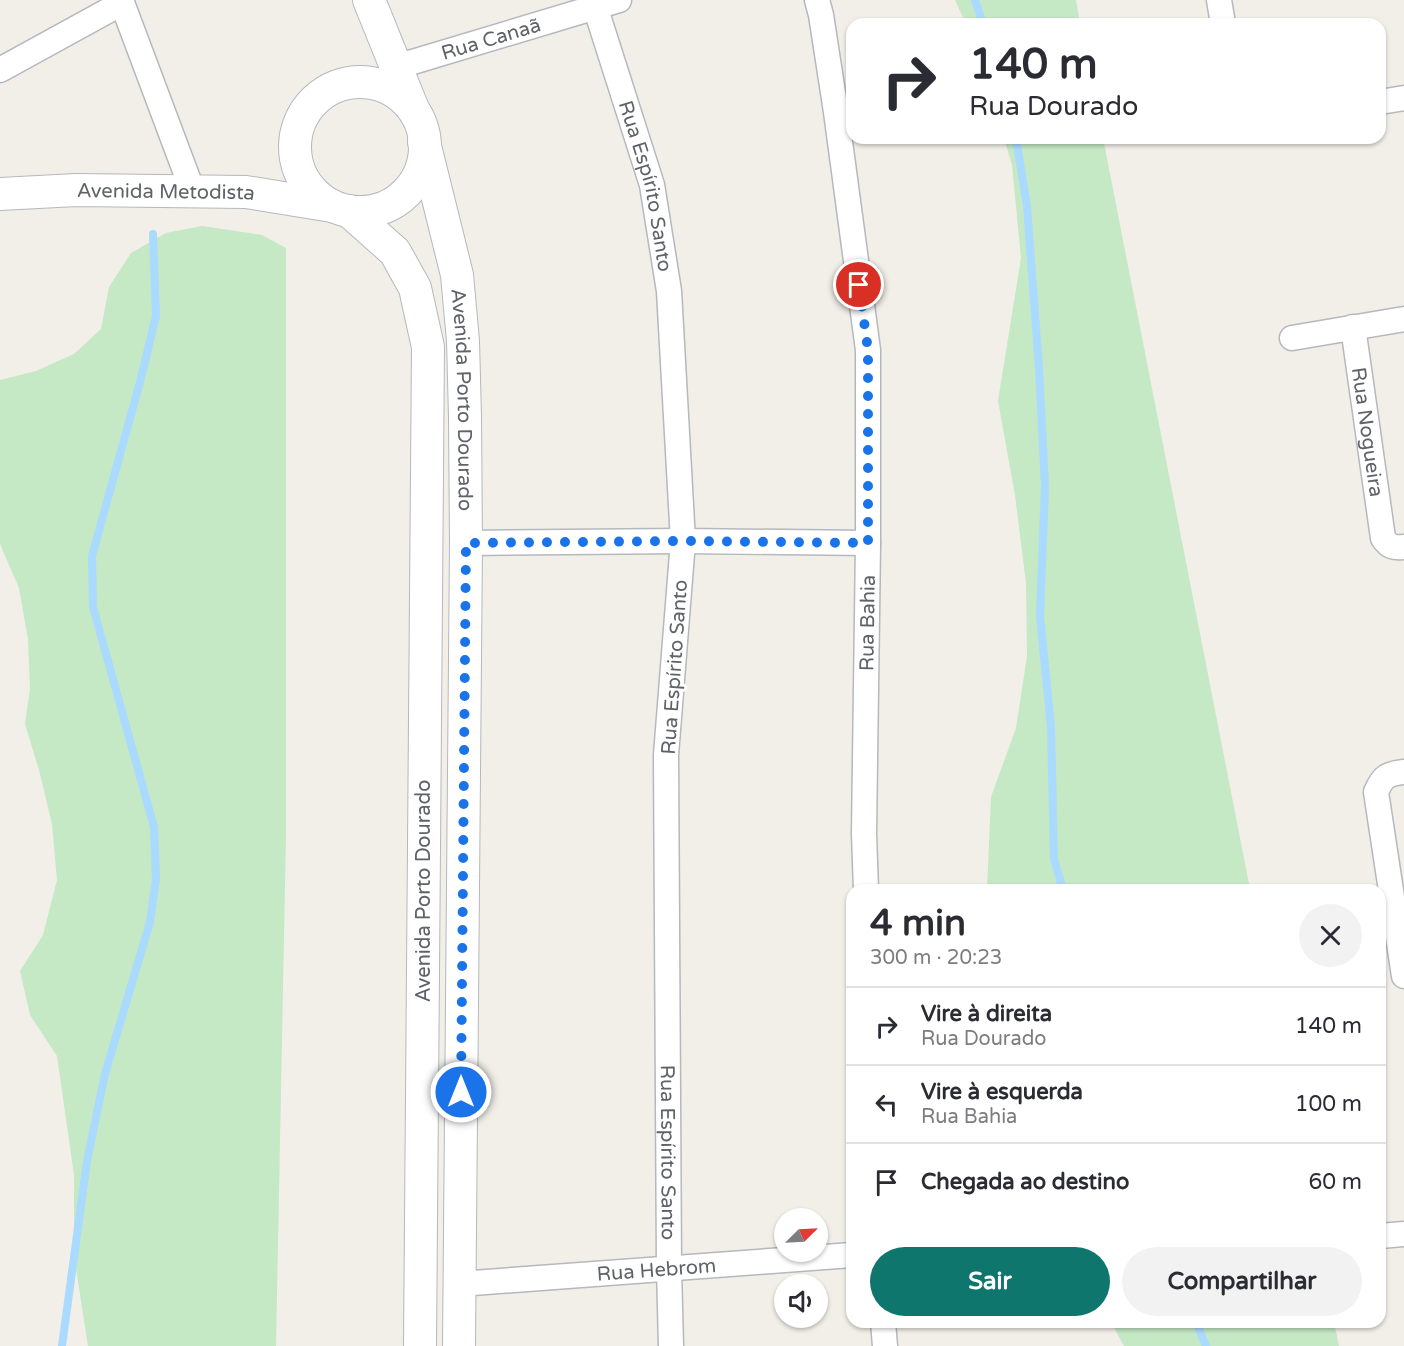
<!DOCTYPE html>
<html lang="pt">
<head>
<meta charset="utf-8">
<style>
	body { margin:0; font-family:"Varela Round",sans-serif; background:#f2f2f3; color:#2b2b33; height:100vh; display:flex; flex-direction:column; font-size:22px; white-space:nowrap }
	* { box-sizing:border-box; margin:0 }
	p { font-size:20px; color:#7c7c81 }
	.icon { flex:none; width:33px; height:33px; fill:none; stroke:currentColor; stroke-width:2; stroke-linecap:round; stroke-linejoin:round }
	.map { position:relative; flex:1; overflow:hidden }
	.sheet { position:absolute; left:846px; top:884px; width:540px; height:444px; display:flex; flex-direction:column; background:#fff; border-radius:18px; box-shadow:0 2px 4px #0004 }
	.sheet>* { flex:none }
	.hud { position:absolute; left:846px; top:18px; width:540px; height:126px; border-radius:18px; box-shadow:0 2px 4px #0004; background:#fff; color:#2b2b33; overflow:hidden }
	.needle { width:39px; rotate:66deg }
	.buttons { position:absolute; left:774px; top:1208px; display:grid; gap:12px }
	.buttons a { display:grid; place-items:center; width:54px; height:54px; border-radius:50%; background:#fff; box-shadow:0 2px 4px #0004; font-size:30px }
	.pin { position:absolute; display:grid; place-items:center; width:51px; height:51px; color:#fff; margin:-26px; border:3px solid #fff; border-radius:50%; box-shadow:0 2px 6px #0007 }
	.me { position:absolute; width:66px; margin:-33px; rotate:0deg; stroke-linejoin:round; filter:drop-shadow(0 0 4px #0008) }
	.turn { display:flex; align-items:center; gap:21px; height:126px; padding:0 24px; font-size:27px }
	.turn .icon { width:78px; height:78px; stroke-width:2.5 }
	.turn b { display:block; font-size:42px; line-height:51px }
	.round { display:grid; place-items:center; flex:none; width:63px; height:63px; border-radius:32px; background:#f2f2f3 }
	.headline { display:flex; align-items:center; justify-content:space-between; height:102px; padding:0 24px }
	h1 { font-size:36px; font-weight:700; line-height:45px }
	.action { display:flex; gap:12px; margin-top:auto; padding:12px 24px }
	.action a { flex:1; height:69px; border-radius:36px; background:#0f766e; color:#fff; font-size:24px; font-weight:700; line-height:69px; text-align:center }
	.action a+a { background:#f2f2f3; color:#2b2b33 }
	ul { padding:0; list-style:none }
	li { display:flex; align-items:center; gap:18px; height:78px; padding:0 24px; border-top:2px solid #e1e1e2 }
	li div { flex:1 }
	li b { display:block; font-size:22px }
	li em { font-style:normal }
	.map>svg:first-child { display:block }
	.green { fill:#c5e8c5 }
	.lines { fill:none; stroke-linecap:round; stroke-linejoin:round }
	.stream { stroke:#aadaff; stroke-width:8 }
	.minor-casing { stroke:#b5b8bc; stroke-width:27 }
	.tertiary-casing { stroke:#b5b8bc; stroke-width:34 }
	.minor { stroke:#fff; stroke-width:24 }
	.tertiary { stroke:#fff; stroke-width:32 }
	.route { stroke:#1a73e8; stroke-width:10; stroke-dasharray:0 18 }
	.labels { text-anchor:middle; stroke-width:6; stroke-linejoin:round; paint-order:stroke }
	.street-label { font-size:20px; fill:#5f6368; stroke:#fff }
</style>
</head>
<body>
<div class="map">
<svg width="1404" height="1346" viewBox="0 0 1404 1346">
	<rect width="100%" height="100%" fill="#f1efe8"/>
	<g class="green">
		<polygon points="955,0 1076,0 1080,24 966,24"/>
		<polygon points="1004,138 1103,138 1250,889 987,889 991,797 1016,728 1027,656 1026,583 1015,495 998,401 1021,258 1012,165"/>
		<polygon points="202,226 262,235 286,248 286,835 276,1346 88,1346 74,1256 74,1175 57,1056 30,1015 20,971 43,935 57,880 52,824 39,770 25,724 30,689 28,639 19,588 0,544 0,380 36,371 74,354 101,329 109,287 131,253 166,233"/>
		<polygon points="1111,1322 1334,1322 1339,1346 1124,1346"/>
	</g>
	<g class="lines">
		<g class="stream">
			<polyline points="975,0 983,24"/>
			<polyline points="1016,138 1027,206 1039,368 1045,487 1040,616 1051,727 1054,859 1063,890"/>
			<polyline points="1196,1322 1206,1346"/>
			<polyline points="62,1346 87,1161 105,1074 150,922 156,879 154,827 93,607 92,556 140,382 156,316 153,234"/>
		</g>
		<g class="minor-casing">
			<g id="minor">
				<polyline points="121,0 193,192"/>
				<path id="s1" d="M593 0 652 185 669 291 683 541 666 755 669 1268 671 1346"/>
				<polyline points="817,0 821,15 836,112 868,350 868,543 864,834 866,890"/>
				<polyline points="1219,0 1223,24"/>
				<path id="s2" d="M396 67 619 0"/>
				<polyline points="0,70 122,3"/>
				<polyline points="1380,102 1404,98"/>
				<path id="s3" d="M1353 327 1383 538C1389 547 1394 548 1404 547"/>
				<polyline points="1292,338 1404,319"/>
				<polyline points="466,543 683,541 868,543"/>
				<path d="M1404 772C1387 774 1383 776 1376 792L1404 976"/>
				<polyline points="1380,1236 1404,1234"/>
				<path id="s4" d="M459 1284 852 1255"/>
				<polyline points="883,1322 885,1346"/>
			</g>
		</g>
		<g class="tertiary-casing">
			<g id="tertiary">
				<polyline points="369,0 413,109"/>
				<circle cx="360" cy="147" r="65"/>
				<path id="s5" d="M424 142 457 275 463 341 465 417 466 543 459 1346"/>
				<path id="s6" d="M0 194 76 190 246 192 332 206"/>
				<polyline points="349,211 395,252 415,288 428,347 420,1346"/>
			</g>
		</g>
		<use href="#minor" class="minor"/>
		<use href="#tertiary" class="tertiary"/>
	</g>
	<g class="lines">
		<polyline class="route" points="461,1092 466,543 683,541 868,543 868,350 859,285"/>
	</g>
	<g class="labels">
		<g class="street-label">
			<text dy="7" stroke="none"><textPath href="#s2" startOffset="99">Rua Canaã</textPath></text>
			<text dy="7" stroke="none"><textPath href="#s1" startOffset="194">Rua Espírito Santo</textPath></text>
			<text dy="7" stroke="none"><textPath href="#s6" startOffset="166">Avenida Metodista</textPath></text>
			<text dy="7" stroke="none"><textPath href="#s5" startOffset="262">Avenida Porto Dourado</textPath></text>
			<text dy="7" stroke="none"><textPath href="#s3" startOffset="106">Rua Nogueira</textPath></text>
			<text transform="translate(867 623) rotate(-89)" y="7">Rua Bahia</text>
			<text transform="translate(674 667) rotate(-86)" y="7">Rua Espírito Santo</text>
			<text transform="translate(423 891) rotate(-90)" y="7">Avenida Porto Dourado</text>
			<text dy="7" stroke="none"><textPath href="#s1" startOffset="1164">Rua Espírito Santo</textPath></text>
			<text dy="7" stroke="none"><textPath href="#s4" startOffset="198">Rua Hebrom</textPath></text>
		</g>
	</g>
</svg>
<div class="buttons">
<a><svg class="needle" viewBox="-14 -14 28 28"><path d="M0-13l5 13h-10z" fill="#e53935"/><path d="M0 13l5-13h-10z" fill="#7c7c81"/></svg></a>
<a><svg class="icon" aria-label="sound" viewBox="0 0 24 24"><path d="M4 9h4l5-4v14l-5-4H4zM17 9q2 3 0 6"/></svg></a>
</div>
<div class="pin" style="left:859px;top:285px;background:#d93025"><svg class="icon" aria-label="arrive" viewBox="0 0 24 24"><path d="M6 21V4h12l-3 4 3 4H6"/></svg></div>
<svg class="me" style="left:461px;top:1092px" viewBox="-20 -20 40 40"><circle r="17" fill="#1a73e8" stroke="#fff" stroke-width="3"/><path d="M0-11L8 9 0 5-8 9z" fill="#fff"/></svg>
<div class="hud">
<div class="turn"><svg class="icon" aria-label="right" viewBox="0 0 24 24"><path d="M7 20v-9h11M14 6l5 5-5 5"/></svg><div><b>140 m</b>Rua Dourado</div></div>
</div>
<section class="sheet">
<div class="headline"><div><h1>4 min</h1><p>300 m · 20:23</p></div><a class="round"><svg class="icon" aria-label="close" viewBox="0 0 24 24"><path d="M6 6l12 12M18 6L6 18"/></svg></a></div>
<ul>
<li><svg class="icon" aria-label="right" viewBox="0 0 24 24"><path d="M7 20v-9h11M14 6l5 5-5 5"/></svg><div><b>Vire à direita</b><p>Rua Dourado</p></div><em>140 m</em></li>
<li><svg class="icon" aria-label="left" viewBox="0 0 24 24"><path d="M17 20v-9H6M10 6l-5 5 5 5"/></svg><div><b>Vire à esquerda</b><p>Rua Bahia</p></div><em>100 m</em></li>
<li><svg class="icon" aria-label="arrive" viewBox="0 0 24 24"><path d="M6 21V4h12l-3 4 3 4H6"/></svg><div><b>Chegada ao destino</b></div><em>60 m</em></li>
</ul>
<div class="action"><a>Sair</a><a>Compartilhar</a></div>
</section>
</div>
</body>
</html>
